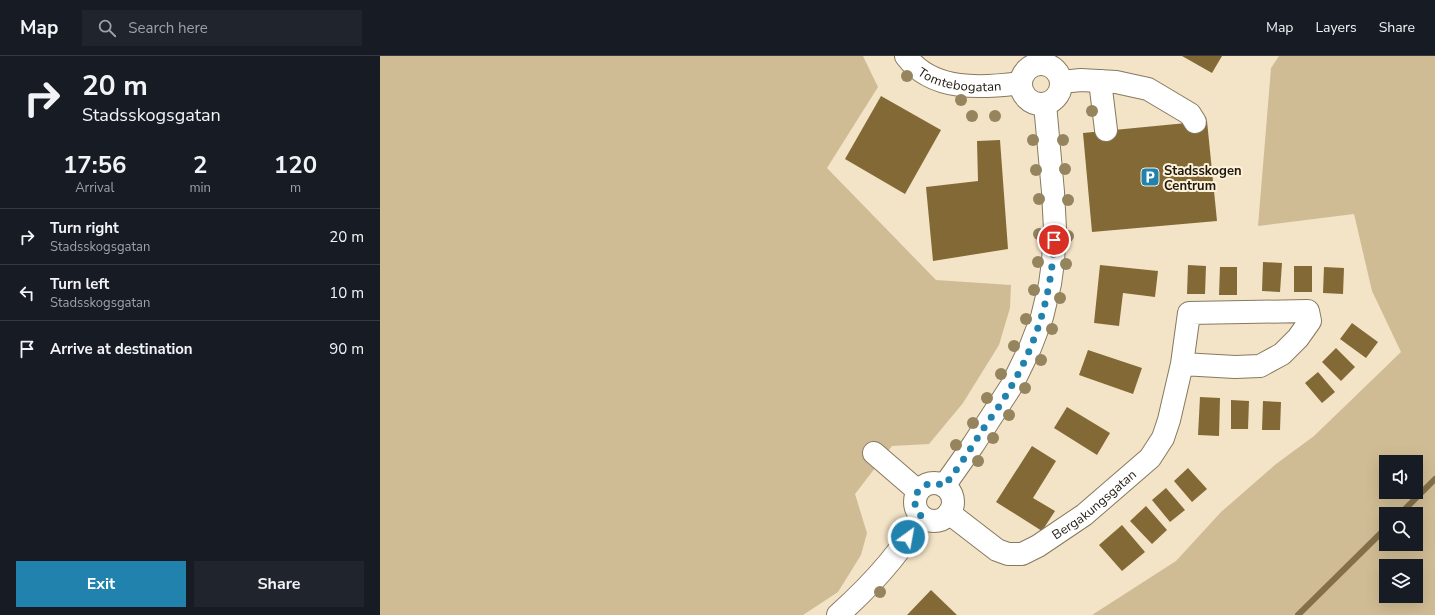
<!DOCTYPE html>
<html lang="en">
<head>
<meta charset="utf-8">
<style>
	body { margin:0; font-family:"Nunito Sans",sans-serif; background:#20242c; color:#f1f3f6; height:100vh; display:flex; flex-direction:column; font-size:15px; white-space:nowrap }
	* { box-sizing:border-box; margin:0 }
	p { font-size:13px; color:#9ea1a6 }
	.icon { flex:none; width:22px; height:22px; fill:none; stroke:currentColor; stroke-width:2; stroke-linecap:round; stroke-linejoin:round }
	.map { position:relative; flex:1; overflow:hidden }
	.side { display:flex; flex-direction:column; background:#171b24; width:380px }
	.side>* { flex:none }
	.top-card { background:#171b24; color:#f1f3f6; overflow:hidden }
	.tools { position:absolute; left:999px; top:399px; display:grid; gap:8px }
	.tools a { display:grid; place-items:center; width:44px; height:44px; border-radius:0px; background:#171b24; box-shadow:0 4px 16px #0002; font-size:20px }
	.pin { position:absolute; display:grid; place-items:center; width:34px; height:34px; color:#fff; margin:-17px; border:2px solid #fff; border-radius:50%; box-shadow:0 1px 4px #0007 }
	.me { position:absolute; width:44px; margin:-22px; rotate:32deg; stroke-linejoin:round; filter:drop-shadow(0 0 3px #0008) }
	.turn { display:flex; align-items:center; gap:14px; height:84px; padding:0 16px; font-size:18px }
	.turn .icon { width:52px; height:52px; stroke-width:2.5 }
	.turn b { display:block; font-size:28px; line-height:34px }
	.eta { display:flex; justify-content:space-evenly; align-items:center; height:68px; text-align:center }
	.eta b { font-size:24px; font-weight:700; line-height:28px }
	.primary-button { display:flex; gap:8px; margin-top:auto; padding:8px 16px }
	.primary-button a { flex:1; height:46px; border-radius:0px; background:#2182ad; color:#fff; font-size:16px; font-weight:700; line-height:46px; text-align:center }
	.primary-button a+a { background:#20242c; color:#f1f3f6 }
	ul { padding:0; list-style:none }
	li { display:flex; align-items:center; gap:12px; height:56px; padding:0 16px; border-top:1px solid #363941 }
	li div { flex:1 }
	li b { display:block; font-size:15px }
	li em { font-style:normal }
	header { display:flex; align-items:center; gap:24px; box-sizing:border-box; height:56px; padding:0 20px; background:#171b24; border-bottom:1px solid #363941 }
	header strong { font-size:19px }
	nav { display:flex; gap:22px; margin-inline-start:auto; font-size:14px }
	.search { width:280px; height:36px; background:#20242c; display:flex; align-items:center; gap:10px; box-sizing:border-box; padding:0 14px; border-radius:0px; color:#9ea1a6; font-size:15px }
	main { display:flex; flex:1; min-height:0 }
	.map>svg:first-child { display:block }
	.green { fill:#d0bc94; fill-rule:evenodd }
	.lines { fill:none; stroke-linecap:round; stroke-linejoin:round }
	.stream { stroke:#846f48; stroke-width:6 }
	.building { fill:#836935 }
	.minor-casing { stroke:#86795e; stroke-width:24 }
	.minor { stroke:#fff; stroke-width:22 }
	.tree { fill:#95845e }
	.route { stroke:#2182ad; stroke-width:7; stroke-dasharray:0 12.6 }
	.labels { text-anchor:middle; stroke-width:4; stroke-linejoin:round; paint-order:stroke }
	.street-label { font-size:13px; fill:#1e190f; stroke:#fef1da }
	.poi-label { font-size:13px; font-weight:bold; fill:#1e190f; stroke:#fef1da; text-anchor:start }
</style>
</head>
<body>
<header>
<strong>Map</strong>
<div class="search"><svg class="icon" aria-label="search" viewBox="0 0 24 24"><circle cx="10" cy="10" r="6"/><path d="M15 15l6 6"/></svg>Search here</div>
<nav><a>Map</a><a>Layers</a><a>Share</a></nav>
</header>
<main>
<section class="side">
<div class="top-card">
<div class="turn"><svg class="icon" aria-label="right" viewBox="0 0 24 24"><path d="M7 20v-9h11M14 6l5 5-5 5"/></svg><div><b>20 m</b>Stadsskogsgatan</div></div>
</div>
<div class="eta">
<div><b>17:56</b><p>Arrival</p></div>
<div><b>2</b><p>min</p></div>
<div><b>120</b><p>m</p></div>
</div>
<ul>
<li><svg class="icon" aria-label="right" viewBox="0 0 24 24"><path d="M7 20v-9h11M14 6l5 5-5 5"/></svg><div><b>Turn right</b><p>Stadsskogsgatan</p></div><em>20 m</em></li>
<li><svg class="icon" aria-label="left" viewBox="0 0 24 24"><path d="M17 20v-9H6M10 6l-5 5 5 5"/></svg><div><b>Turn left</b><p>Stadsskogsgatan</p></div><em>10 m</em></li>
<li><svg class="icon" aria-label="arrive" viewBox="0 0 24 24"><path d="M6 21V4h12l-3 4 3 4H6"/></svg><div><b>Arrive at destination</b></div><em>90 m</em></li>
</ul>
<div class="primary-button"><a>Exit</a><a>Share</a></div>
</section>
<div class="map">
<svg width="1055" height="559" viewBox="0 0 1055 559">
	<rect width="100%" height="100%" fill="#f3e4c7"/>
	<g class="green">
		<polygon points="0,0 483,0 498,31 447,112 556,224 631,229 630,252 619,289 583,347 549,388 512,390 475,438 487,477 481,499 458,536 423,559 0,559"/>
		<path d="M899 0H1055V559H712L796 505 841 456 896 408 934 380 1021 296 992 235 974 158 878 170 891 12ZM1006 406H1036V436H1006ZM1006 458H1036V488H1006ZM1006 510H1036V540H1006Z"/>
	</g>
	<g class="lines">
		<g class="stream">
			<polyline points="1020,458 1055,423"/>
			<polyline points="918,559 1006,472"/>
		</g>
	</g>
	<g class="building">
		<polygon points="802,0 842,0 832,17"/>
		<polygon points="501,40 561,74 525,138 465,103"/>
		<polygon points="827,65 837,165 712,176 703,77"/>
		<polygon points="620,84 628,193 553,205 546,131 598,125 597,85"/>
		<polygon points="883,206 902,207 900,236 882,235"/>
		<polygon points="720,209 778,215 775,241 743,237 739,270 714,267"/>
		<polygon points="808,209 826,210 825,238 807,238"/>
		<rect x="914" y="210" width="18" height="26"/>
		<polygon points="840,211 857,211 857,239 839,239"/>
		<polygon points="944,211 964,212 963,238 943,237"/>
		<polygon points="972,267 998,286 986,302 960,283"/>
		<polygon points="956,292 975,311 961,325 942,306"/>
		<polygon points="708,294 762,312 753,338 699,319"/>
		<polygon points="938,316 955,336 942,347 925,327"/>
		<polygon points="820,341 840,342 839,380 818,379"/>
		<polygon points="851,344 869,345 868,373 851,373"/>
		<polygon points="883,345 901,346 900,374 882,374"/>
		<polygon points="687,351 730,377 717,399 674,372"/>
		<polygon points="652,390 676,405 653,442 675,455 662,475 616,446"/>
		<polygon points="808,412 827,433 812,446 794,425"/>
		<polygon points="786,432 805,454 790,466 772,444"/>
		<polygon points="766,450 787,474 772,488 750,465"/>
		<polygon points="742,469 765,496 742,515 719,489"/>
		<polygon points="551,534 577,559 527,559"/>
	</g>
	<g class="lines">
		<g class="minor-casing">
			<g id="minor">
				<path id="s1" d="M526 0C552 36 603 32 641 27"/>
				<circle cx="661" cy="28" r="20"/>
				<polyline points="720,25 726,74"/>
				<polyline points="681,26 701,24 736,26 768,33 810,58 815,66"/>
				<polyline points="494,397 538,435"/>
				<circle cx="554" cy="446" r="19"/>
				<polyline points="564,430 593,389 632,329 650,292 662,261 670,228 673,206 675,173 673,136 665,48"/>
				<path id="s2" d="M569 457 617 494 628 498H642L658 490 704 459 770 402 783 382 789 364 802 308 855 311 880 310 902 298 918 282 930 265 928 255 809 257 802 308"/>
				<path d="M458 559C488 532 522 496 541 460"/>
			</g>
		</g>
		<use href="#minor" class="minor"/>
	</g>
	<g class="tree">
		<circle cx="527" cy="20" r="6"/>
		<circle cx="581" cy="44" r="6"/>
		<circle cx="712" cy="55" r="6"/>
		<circle cx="592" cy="60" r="6"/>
		<circle cx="615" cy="60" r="6"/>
		<circle cx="653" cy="84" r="6"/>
		<circle cx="683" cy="84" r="6"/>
		<circle cx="685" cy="113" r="6"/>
		<circle cx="656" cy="114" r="6"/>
		<circle cx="659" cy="143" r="6"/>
		<circle cx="688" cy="144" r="6"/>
		<circle cx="659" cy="178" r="6"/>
		<circle cx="688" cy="180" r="6"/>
		<circle cx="658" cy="206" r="6"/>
		<circle cx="686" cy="208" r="6"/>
		<circle cx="654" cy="234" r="6"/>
		<circle cx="680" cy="242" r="6"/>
		<circle cx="646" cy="263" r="6"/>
		<circle cx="672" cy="273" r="6"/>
		<circle cx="634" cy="290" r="6"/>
		<circle cx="661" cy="304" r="6"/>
		<circle cx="621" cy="318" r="6"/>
		<circle cx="645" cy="332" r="6"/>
		<circle cx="607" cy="342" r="6"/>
		<circle cx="629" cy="359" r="6"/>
		<circle cx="593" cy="367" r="6"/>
		<circle cx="613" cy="382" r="6"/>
		<circle cx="576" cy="389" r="6"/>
		<circle cx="598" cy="405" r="6"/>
		<circle cx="500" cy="536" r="6"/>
	</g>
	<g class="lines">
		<path class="route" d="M528 481 541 460C525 442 543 420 564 430 580 410 593 389 607 367 616 355 625 342 632 329 658 284 672 235 674 184"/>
	</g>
	<defs>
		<g id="parking-square" transform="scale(1)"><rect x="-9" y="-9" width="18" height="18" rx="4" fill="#2182ad" stroke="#fef1da"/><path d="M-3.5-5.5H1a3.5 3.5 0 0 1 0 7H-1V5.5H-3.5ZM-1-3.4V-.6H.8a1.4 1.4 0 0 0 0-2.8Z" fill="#fff"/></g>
	</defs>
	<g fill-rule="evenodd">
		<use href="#parking-square" x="770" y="121"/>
	</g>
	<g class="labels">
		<g class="street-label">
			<text dy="5" stroke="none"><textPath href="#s1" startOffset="62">Tomtebogatan</textPath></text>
			<text dy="5" stroke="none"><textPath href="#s2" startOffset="174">Bergakungsgatan</textPath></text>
		</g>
		<g class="poi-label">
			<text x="784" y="119">Stadsskogen<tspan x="784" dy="15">Centrum</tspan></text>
		</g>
	</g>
</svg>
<div class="tools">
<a><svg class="icon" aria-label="sound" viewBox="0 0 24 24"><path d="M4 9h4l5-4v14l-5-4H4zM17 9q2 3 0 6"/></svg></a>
<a><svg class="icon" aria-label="search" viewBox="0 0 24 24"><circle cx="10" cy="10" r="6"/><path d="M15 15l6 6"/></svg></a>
<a><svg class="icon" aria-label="layers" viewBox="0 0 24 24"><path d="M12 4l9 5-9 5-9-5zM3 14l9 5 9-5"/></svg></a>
</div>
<div class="pin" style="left:674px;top:184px;background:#d93025"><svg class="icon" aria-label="arrive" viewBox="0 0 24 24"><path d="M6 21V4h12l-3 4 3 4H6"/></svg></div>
<svg class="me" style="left:528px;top:481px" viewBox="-20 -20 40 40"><circle r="17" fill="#2182ad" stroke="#fff" stroke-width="3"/><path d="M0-11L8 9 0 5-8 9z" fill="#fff"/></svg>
</div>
</main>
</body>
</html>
